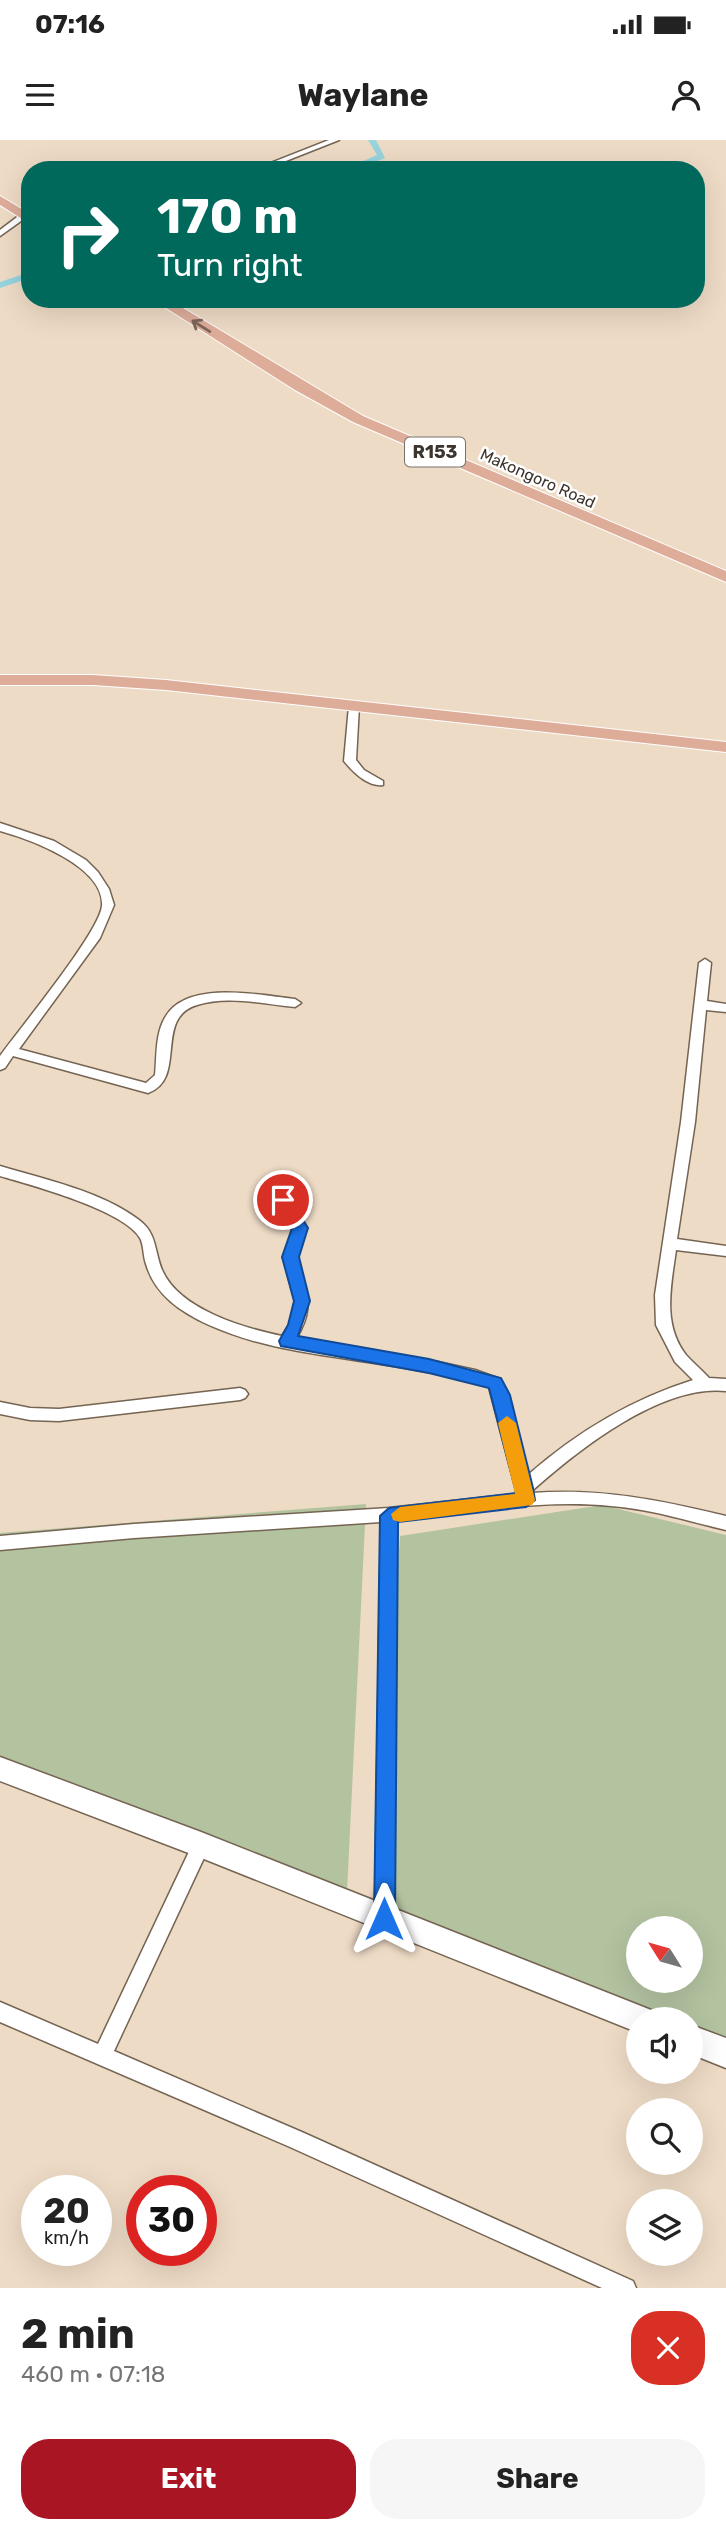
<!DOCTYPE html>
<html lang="en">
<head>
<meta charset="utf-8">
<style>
	body { margin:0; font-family:Rubik,sans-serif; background:#f6f6f6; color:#222; height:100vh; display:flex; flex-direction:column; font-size:26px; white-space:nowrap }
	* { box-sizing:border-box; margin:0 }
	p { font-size:23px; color:#767676 }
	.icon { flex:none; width:38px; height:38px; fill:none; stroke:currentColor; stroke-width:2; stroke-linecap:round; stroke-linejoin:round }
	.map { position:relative; height:2148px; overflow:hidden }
	.sheet { display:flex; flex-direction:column; background:#fff; flex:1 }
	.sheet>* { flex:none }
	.top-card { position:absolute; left:21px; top:21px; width:684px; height:147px; border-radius:28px; box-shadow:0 7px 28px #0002; background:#00695c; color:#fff; overflow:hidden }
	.needle { width:46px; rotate:307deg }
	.fabs { position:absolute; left:626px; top:1776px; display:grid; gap:14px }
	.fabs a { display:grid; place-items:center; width:77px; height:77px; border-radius:50%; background:#fff; box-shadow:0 7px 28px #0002; font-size:35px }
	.speed { position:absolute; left:21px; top:2035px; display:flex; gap:14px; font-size:35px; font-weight:700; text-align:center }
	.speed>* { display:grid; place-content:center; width:91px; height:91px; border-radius:50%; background:#fff; box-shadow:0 7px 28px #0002; line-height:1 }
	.speed small { font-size:18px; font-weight:400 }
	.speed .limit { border:10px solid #d22; background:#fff; color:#111 }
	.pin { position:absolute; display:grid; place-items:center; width:60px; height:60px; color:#fff; margin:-30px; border:4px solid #fff; border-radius:50%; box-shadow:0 2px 7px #0007 }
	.me { position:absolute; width:77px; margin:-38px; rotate:0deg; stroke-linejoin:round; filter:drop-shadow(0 0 5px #0008) }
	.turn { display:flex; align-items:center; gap:24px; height:147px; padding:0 21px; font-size:32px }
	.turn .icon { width:91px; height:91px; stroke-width:2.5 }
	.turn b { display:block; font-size:49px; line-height:60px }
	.round { display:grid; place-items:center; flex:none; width:74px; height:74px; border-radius:28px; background:#f6f6f6 }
	.headline { display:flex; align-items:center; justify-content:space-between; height:119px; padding:0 21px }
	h1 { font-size:42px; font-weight:700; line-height:52px }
	.primary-button { display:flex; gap:14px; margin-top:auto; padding:14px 21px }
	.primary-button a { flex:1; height:80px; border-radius:28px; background:#aa1524; color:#fff; font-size:28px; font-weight:700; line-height:80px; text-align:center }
	.primary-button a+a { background:#f6f6f6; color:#222 }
	.status { display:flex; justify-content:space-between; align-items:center; height:49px; padding:0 35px; background:#fff; direction:ltr }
	.status svg { height:19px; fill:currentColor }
	header { display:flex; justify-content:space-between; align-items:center; height:91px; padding:0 21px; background:#fff; font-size:32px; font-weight:700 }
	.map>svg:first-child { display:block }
	.green { fill:#b3c3a0; fill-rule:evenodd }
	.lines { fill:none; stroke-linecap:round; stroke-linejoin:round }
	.canal { fill:#96d4de; fill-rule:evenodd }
	.street-casing { stroke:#756452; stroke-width:3 }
	.secondary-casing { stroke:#756452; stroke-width:3 }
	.primary-casing { stroke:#fff; stroke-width:2 }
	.street { fill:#fff; fill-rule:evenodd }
	.secondary { fill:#fff; fill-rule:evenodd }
	.primary { fill:#dead9a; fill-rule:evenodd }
	.oneway { stroke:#7d6559 }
	.route { fill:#1a73e8; stroke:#114b97; stroke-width:2 }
	.slow { fill:#f59e0b }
	.labels { text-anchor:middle; stroke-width:5; stroke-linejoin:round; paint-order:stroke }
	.far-street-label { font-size:16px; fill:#3d352d; stroke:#fff }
	.shield { fill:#fff; stroke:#77726c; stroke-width:2 }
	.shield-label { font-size:18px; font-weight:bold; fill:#3d352d }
</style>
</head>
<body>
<div class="status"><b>07:16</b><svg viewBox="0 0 49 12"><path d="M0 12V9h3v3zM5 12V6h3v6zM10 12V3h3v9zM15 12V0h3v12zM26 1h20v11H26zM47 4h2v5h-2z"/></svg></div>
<header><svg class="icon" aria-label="menu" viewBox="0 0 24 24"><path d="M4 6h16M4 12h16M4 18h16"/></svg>Waylane<svg class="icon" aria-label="person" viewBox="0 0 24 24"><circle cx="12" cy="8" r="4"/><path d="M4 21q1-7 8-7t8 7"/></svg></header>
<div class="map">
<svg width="726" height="2148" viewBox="0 0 726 2148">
	<rect width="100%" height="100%" fill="#eedbc6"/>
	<g class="green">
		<polygon points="366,1364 347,1752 0,1616 0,1393"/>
		<path d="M602 1365 726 1395V1899L691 1887V1880L671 1879 375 1774 400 1396ZM639 1788H691V1841H639Z"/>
	</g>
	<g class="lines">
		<g class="canal">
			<polygon points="368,0 376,0 385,18 355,30 343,30 377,15"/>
			<polygon points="30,132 30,138 0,148 0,142"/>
		</g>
		<g class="street-casing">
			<g id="street">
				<polygon points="329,0 339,0 263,30 253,30"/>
				<polygon points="21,74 28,76 0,96 0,90"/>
				<path d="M354 563 359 566 356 620 364 630 383 641V645C368 647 353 632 344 621L349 566Z"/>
				<path d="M0 683 54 701 86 720 98 732 109 749 114 765 100 798 19 909 146 943 155 935C157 916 155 893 166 876 188 840 260 855 295 859L301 863 295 867C264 864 227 855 197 865 153 878 188 939 148 953L13 916 5 928 0 930V916C20 888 99 793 102 766 105 726 29 699 0 691Z"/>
				<path d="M705 819 711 823 707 861 726 864V872L706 870 695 982 677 1099 726 1106V1116L676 1110C671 1146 662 1184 686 1215 693 1223 702 1230 709 1238L726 1239V1251C661 1244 578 1310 532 1351V1353C601 1348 659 1360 726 1376V1390C688 1381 650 1369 611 1366 540 1359 467 1373 397 1380L393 1779 391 1785 384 1788 377 1785 375 1779 381 1382 134 1398 0 1410V1396L134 1384 389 1368 517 1354 489 1247C469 1238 444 1235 422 1231 351 1217 276 1215 209 1185 181 1172 155 1155 146 1124 143 1116 144 1105 140 1098 124 1070 31 1045 0 1036V1026C44 1039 103 1052 139 1080 158 1094 154 1113 163 1132 181 1170 244 1188 282 1196L289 1185 295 1161 283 1117 293 1089C283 1074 272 1061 278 1043H288L292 1066 307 1088C304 1097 297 1110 298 1120 302 1155 318 1162 296 1199L438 1222 475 1230 500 1239 509 1256 528 1335C577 1292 630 1260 693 1240L675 1222 656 1185 655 1155 681 982 699 823Z"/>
				<polygon points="240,1248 245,1250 248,1254 245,1258 240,1260 59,1281 30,1280 0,1274 0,1262 30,1268 59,1269"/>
				<polygon points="201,1696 207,1699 210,1705 114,1911 304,1993 633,2141 636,2148 602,2148 290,2007 0,1882 0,1862 98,1904 195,1699"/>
			</g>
		</g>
		<g class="secondary-casing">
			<g id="secondary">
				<polygon points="0,1617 201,1692 641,1866 651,1870 655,1880 639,1880 639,1893 199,1717 0,1641"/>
				<polygon points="691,1885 726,1898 726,1928 691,1914"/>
			</g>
		</g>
		<g class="primary-casing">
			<g id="primary">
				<polygon points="0,56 30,74 30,84 0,65"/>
				<polygon points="152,159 168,159 363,276 726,431 726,442 353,282 295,250"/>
				<polygon points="0,535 93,535 166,540 726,602 726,612 166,550 93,545 0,545"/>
			</g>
		</g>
		<use href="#street" class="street"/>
		<use href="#secondary" class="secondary"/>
		<use href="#primary" class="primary"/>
	</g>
	<defs><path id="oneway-shaft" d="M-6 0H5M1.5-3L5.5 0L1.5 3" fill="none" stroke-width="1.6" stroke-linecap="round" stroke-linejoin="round" transform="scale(1.75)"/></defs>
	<use class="oneway" href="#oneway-shaft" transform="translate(201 186) rotate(-148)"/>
	<polygon class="route" points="283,1054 288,1056 308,1088 299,1117 310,1161 298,1196 429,1219 501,1238 510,1255 533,1348 535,1360 526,1367 398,1382 395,1779 392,1787 384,1790 377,1787 374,1779 380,1376 389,1368 516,1353 515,1348 489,1248 429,1233 281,1206 279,1201 288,1185 294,1161 282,1117 292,1088 275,1060"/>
	<polygon class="slow" points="507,1276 516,1283 535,1360 532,1365 400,1382 393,1380 391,1374 400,1367 515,1354 498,1283"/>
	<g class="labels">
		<g class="far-street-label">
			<text transform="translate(538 338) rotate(24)" y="6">Makongoro Road</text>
		</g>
		<rect class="shield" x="405" y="297.5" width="60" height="29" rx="5"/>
		<g class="shield-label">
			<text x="435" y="318">R153</text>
		</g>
	</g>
</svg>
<div class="fabs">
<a><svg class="needle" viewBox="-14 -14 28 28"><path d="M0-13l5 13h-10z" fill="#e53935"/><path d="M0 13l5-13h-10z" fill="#767676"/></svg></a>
<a><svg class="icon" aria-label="sound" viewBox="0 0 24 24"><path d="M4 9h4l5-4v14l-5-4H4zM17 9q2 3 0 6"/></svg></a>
<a><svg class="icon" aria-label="search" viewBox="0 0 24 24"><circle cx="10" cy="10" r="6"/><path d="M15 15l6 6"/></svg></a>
<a><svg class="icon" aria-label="layers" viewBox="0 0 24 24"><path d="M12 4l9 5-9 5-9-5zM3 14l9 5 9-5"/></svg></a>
</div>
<div class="speed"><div>20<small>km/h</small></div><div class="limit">30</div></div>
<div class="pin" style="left:283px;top:1060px;background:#d93025"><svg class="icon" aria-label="arrive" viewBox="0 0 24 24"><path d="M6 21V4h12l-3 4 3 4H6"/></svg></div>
<svg class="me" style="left:384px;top:1779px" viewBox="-20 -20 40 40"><path d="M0-17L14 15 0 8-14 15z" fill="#1a73e8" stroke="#fff" stroke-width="4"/></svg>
<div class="top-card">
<div class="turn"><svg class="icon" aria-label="right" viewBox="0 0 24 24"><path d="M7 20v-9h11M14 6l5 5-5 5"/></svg><div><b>170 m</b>Turn right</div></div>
</div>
</div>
<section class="sheet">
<div class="headline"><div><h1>2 min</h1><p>460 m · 07:18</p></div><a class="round" style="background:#d93025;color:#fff"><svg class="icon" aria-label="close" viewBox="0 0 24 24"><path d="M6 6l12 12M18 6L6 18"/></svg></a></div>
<div class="primary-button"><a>Exit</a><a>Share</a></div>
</section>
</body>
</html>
